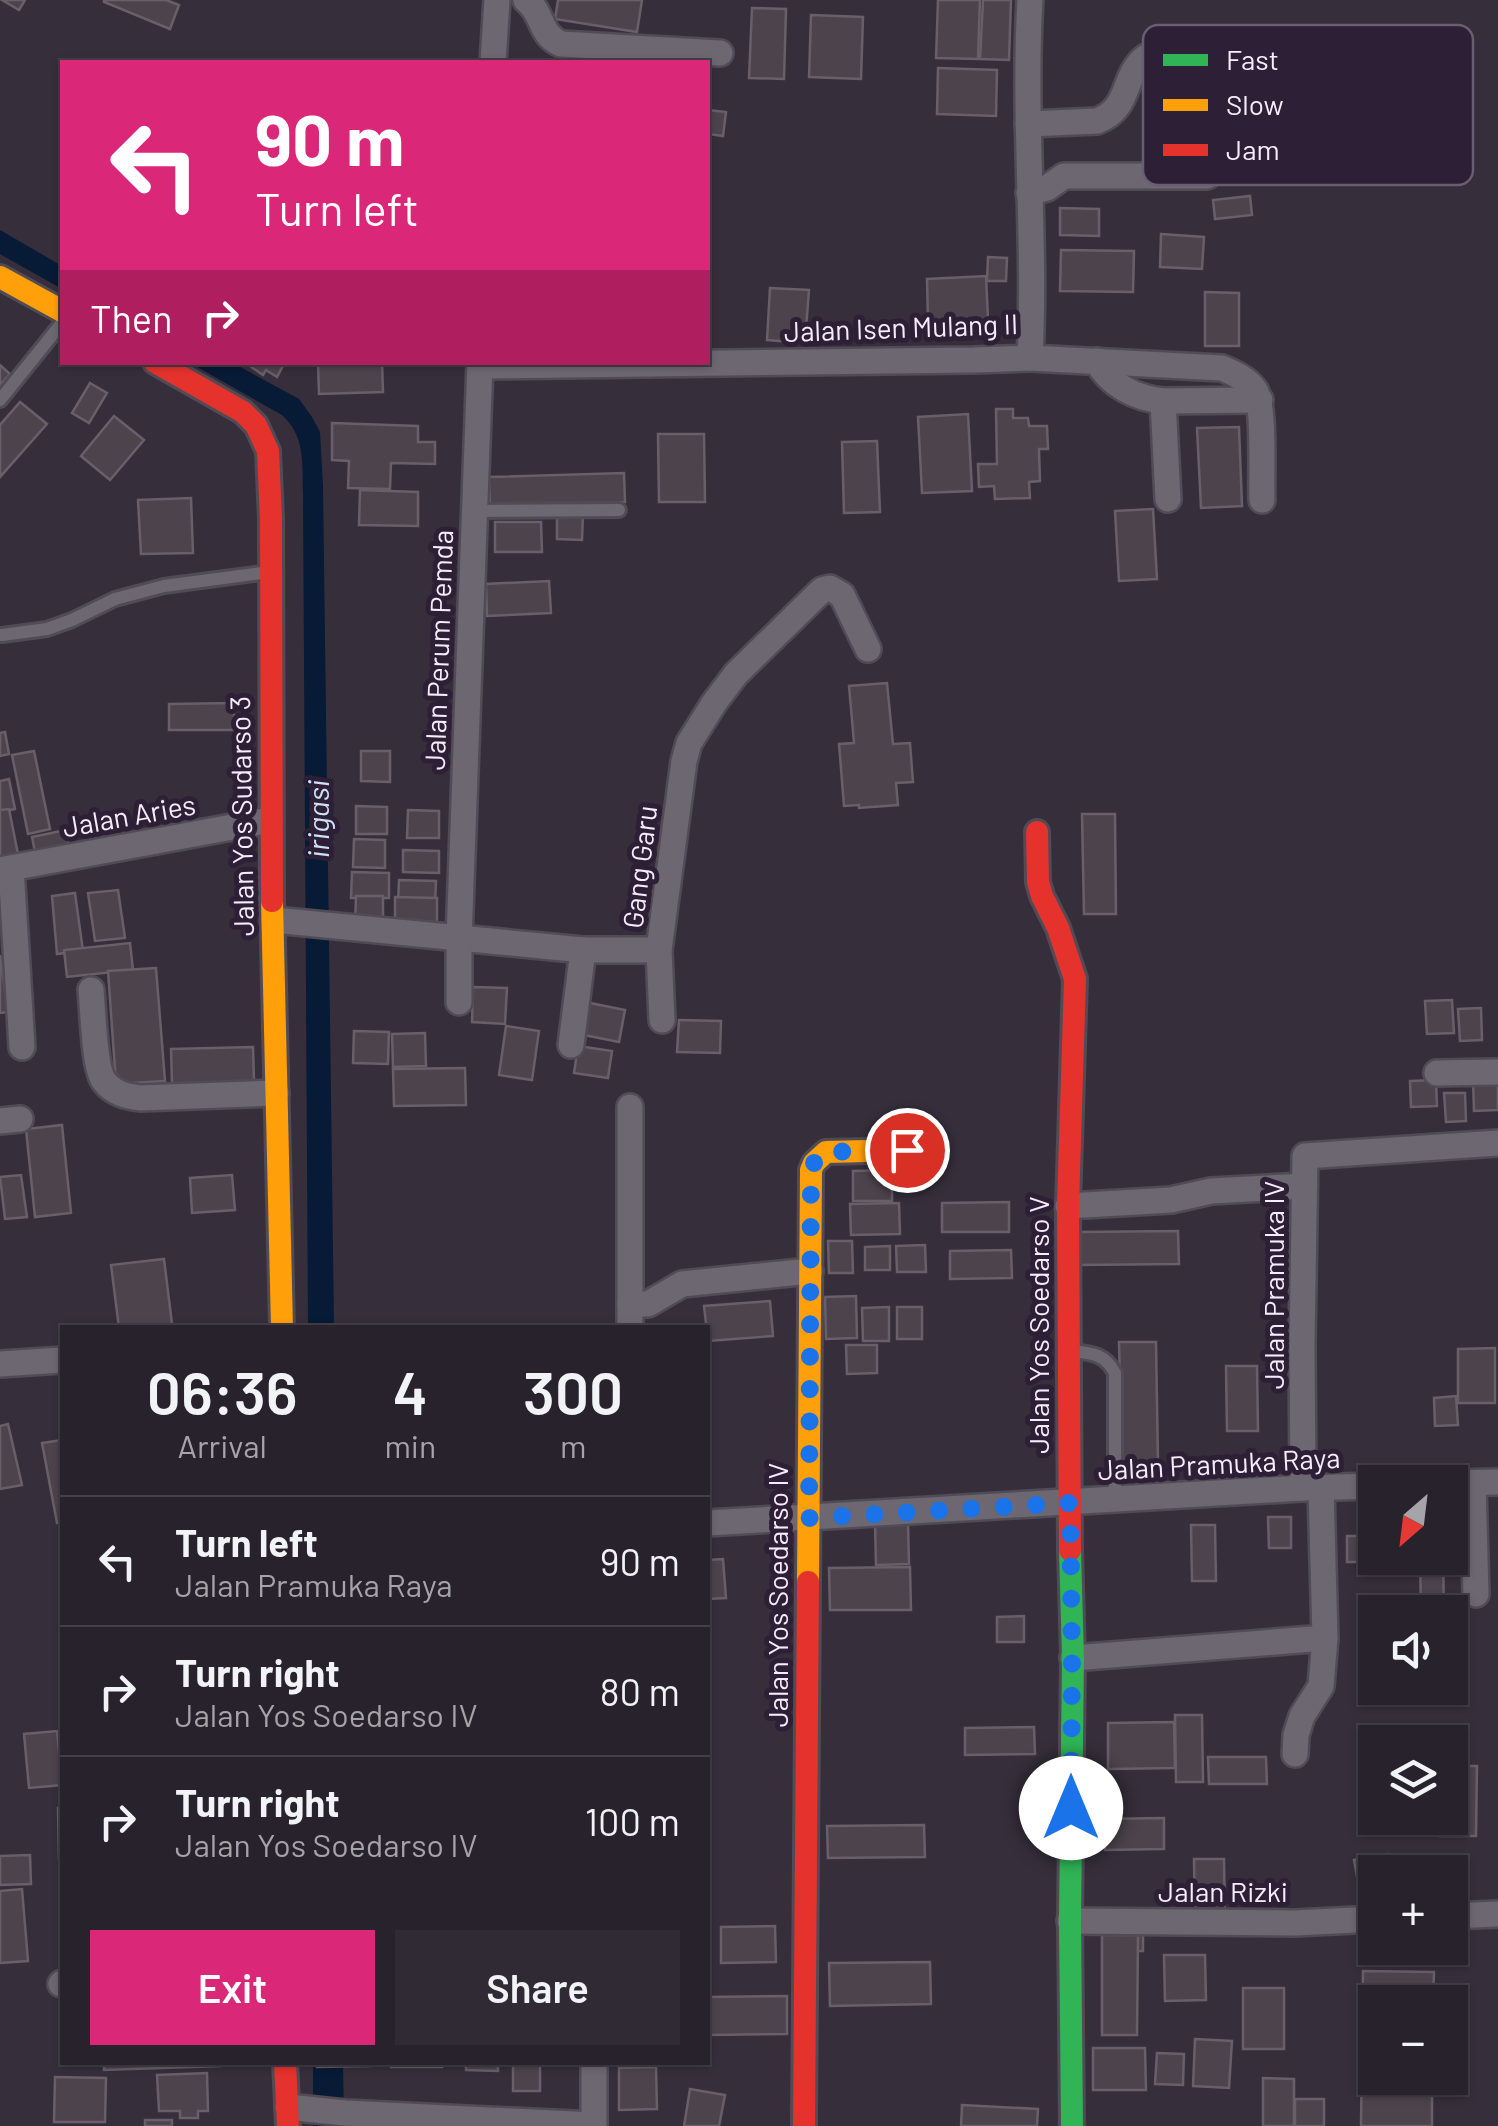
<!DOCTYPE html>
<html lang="en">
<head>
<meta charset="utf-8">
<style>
	body { margin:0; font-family:Barlow,sans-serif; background:#302a34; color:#f1f3f6; height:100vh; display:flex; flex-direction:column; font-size:38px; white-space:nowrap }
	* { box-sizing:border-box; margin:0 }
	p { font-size:32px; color:#a5a4a9 }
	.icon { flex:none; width:55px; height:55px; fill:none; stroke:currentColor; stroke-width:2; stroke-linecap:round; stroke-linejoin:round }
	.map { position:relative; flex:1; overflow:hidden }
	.side { position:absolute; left:60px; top:1325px; width:650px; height:740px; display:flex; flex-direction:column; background:#28222c; border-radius:0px; box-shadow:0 2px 8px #0004,0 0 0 2px #443f48 }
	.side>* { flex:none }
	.banner { position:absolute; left:60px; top:60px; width:650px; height:305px; border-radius:0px; box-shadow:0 2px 8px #0004,0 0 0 2px #443f48; background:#db2777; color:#fff; overflow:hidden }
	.needle { width:65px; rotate:208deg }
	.fabs { position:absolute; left:1358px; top:1465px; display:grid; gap:20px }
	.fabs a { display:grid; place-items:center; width:110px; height:110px; border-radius:0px; background:#28222c; box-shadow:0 2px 8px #0004,0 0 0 2px #443f48; font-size:50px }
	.pin { position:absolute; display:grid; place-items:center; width:85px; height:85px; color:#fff; margin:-42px; border:5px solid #fff; border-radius:50%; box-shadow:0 2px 10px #0007 }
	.me { position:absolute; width:110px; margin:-55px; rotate:0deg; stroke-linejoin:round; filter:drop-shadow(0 0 8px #0008) }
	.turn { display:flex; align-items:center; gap:35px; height:210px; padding:0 30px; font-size:45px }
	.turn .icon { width:130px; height:130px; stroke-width:2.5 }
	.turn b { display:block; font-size:70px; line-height:85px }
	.then { display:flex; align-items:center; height:95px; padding:0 30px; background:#0003; gap:20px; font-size:38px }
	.eta { display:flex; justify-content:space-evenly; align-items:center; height:170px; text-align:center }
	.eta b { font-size:60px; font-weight:600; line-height:70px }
	.cta { display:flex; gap:20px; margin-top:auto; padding:20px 30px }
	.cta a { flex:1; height:115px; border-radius:0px; background:#db2777; color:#fff; font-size:40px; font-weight:600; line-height:115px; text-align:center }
	.cta a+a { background:#302a34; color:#f1f3f6 }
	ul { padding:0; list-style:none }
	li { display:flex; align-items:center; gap:30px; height:130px; padding:0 30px; border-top:2px solid #443f48 }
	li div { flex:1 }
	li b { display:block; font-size:38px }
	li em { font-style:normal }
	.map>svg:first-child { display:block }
	.water { fill:#071a36 }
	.building { fill:#4c434c; stroke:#685f68; stroke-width:2.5 }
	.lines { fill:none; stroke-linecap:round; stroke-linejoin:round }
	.lane-casing { stroke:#514b56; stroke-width:18 }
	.street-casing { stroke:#514b56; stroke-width:30 }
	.fast-casing { stroke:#514b56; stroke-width:28 }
	.slow-casing { stroke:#514b56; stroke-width:28 }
	.jam-casing { stroke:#514b56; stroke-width:28 }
	.lane { stroke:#6d6771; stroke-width:12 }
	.street { stroke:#6d6771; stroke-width:25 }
	.fast { stroke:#30b455; stroke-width:22 }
	.slow { stroke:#ff9f0a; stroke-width:22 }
	.jam { stroke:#e5322d; stroke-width:22 }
	.route { stroke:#1a73e8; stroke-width:18; stroke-dasharray:0 32.4 }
	.labels { text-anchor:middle; stroke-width:10; stroke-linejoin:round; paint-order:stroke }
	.street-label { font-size:28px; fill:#f6edfc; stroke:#2d1f35 }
	.water-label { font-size:30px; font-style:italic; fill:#cfe1f8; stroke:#2d1f35 }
	.key { fill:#2d1f35; stroke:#695d71; stroke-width:2.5 }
	.key-label { font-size:28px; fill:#f6edfc }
</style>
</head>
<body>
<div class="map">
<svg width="1498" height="2126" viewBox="0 0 1498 2126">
	<rect width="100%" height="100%" fill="#362e3b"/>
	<g class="water">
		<polygon points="0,230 62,266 62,289 0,254"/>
		<path d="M190 363H233L299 399 312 417 320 432 323 486 334 1327H308L303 494C302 464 306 437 282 415Z"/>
		<polygon points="313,2063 343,2063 344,2126 313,2126"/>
	</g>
	<g class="building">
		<polygon points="2,0 25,0 19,10"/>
		<polygon points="104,0 166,0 179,5 170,29 104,2"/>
		<polygon points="558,0 642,0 637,32 555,19"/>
		<polygon points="938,0 980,0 978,59 936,58"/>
		<polygon points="983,0 1011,0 1009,60 980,59"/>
		<polygon points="752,8 786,9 784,79 749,78"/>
		<polygon points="811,15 863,17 861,79 809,77"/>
		<polygon points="938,68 997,70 996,116 937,114"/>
		<polygon points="708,110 726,112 723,136 708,134"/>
		<polygon points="1250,196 1252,215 1215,219 1213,200"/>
		<polygon points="1060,208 1099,209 1099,236 1060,235"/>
		<polygon points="1161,234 1204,237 1202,269 1160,267"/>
		<polygon points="1061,250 1134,251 1133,292 1060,291"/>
		<polygon points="988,257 1007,258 1006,281 987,281"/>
		<polygon points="986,276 988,319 928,321 927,279"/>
		<polygon points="770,288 809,290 805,343 767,340"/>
		<polygon points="1205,292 1239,293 1239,346 1205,346"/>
		<polygon points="244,362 285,362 277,377 266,370 263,375"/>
		<polygon points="318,362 382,362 383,392 319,394"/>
		<polygon points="0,365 10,374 0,385"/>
		<polygon points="90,383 107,393 89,423 72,413"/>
		<polygon points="20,402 47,424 0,477 0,425"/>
		<polygon points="996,409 1013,409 1013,418 1028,418 1029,426 1047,426 1048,449 1039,449 1040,481 1029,482 1030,498 995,499 994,486 979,487 978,464 997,464"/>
		<polygon points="968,414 972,491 922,493 918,417"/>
		<polygon points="114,416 144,440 110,480 81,456"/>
		<polygon points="332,423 418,426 418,442 435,442 435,464 391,463 390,489 348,488 349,461 332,460"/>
		<polygon points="1239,427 1242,506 1201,508 1197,428"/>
		<polygon points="658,434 704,434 705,502 659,502"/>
		<polygon points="877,441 880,512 844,513 842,442"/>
		<polygon points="624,473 625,502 490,505 489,477"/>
		<polygon points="360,490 418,492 418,526 359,525"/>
		<polygon points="191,498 193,553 141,554 138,500"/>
		<polygon points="1153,509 1157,579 1119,581 1115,511"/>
		<polygon points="557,514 583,514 582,540 557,539"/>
		<polygon points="495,522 541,522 542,552 495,552"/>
		<polygon points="549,581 551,613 487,616 486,584"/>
		<polygon points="887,683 893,744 910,743 913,782 896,783 898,805 859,808 859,805 844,806 839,744 854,743 849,686"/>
		<polygon points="234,703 234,730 169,730 169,704"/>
		<polygon points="5,732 9,754 0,756 0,733"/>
		<polygon points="34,751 50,829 28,834 12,755"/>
		<polygon points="361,751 390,751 390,782 361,781"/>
		<polygon points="9,779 15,809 0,812 0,781"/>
		<polygon points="356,806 387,807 387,834 356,834"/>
		<polygon points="9,809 19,859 0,862 0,810"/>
		<polygon points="408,810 439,811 439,838 407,838"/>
		<polygon points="1082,814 1115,814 1116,914 1084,914"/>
		<polygon points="66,830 70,851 36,857 32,837"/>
		<polygon points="354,839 385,840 385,868 353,867"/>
		<polygon points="403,850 439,851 439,873 403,872"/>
		<polygon points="352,872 389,873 389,898 351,898"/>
		<polygon points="399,880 436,881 435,906 398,905"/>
		<polygon points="118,890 125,938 95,941 88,893"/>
		<polygon points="75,893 83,951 57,954 52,896"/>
		<polygon points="356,896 383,896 383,925 355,925"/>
		<polygon points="395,897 437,898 437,923 395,922"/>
		<polygon points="130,943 133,970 67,977 64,950"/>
		<polygon points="0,955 8,1012 0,1013"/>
		<polygon points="156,968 165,1081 116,1084 108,971"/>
		<polygon points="473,987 507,988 505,1024 472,1022"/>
		<polygon points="1452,1000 1454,1033 1427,1034 1425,1001"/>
		<polygon points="590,1003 625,1010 619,1042 584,1035"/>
		<polygon points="1481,1008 1482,1040 1460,1041 1458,1009"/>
		<polygon points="679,1020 721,1021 720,1053 677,1052"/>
		<polygon points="506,1026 539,1031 532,1080 499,1075"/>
		<polygon points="354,1031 389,1032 388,1064 353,1063"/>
		<polygon points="425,1033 426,1066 393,1067 392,1034"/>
		<polygon points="578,1046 612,1051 608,1078 574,1073"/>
		<polygon points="253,1047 254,1081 172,1084 171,1049"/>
		<polygon points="465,1068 466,1105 394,1106 393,1069"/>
		<polygon points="1436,1080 1437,1106 1411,1107 1410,1081"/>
		<polygon points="1498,1080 1498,1110 1474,1111 1473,1081"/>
		<polygon points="1444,1093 1465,1093 1466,1121 1446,1122"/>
		<polygon points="62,1125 71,1213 35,1217 26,1129"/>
		<polygon points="892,1170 892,1201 853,1201 853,1171"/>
		<polygon points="21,1175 27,1217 5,1219 0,1177"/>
		<polygon points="232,1175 235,1210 192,1213 190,1178"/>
		<polygon points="1009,1202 1009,1232 942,1232 942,1203"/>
		<polygon points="899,1203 900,1234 851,1235 850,1204"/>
		<polygon points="1178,1231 1179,1264 1077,1265 1077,1232"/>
		<polygon points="828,1241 852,1241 853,1273 829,1273"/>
		<polygon points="925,1245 926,1272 897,1272 896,1246"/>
		<polygon points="890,1246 890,1270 865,1270 865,1247"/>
		<polygon points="1011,1250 1012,1278 950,1279 950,1251"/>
		<polygon points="164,1259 172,1324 119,1328 111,1265"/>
		<polygon points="856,1296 857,1338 826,1339 825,1297"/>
		<polygon points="770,1301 773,1336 708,1341 704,1306"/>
		<polygon points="889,1307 889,1341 863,1341 862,1308"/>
		<rect x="897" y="1307" width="25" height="32"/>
		<polygon points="1119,1342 1156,1342 1158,1463 1122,1463"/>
		<polygon points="846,1345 877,1345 877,1373 847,1374"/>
		<polygon points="1495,1348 1495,1403 1458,1403 1458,1349"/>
		<polygon points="1226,1366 1257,1366 1258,1431 1227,1431"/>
		<polygon points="1456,1396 1458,1425 1435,1426 1434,1398"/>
		<polygon points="8,1424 22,1485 0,1489 0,1426"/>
		<polygon points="62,1440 62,1522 57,1523 42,1443"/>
		<polygon points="1268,1517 1291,1517 1291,1548 1269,1548"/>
		<polygon points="875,1523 908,1523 909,1564 876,1565"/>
		<polygon points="1191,1525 1215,1525 1216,1581 1192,1581"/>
		<polygon points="1347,1536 1375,1536 1375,1558 1379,1558 1379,1562 1347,1562"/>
		<polygon points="1443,1558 1444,1610 1421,1610 1420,1559"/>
		<polygon points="723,1559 726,1598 708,1599 708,1560"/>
		<polygon points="910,1567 911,1610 830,1610 829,1568"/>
		<polygon points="1024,1616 1024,1642 997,1642 997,1617"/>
		<polygon points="1175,1715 1202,1715 1203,1782 1176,1782"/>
		<polygon points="1174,1722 1175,1768 1108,1769 1108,1723"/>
		<polygon points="1034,1727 1035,1754 965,1755 965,1728"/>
		<polygon points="57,1731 62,1785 29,1788 24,1734"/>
		<polygon points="1208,1757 1266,1757 1267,1784 1209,1784"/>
		<polygon points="1450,1766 1477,1766 1476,1836 1440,1836 1440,1818 1450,1818"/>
		<polygon points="58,1808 62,1808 62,1859 59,1859"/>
		<polygon points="1164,1818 1164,1849 1105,1850 1104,1819"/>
		<polygon points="924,1825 925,1857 828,1858 827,1826"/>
		<polygon points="1388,1854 1392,1872 1375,1872 1375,1894 1360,1893 1354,1860"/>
		<polygon points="30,1855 31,1884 0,1885 0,1856"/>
		<polygon points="1194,1859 1224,1859 1225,1919 1195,1920"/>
		<polygon points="22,1889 28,1961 0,1963 0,1891"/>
		<polygon points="775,1926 776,1962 721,1963 721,1927"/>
		<polygon points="1113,1926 1143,1927 1143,1951 1113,1951"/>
		<polygon points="1102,1935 1138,1935 1137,2035 1102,2035"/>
		<polygon points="1164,1955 1205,1955 1206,2000 1165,2001"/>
		<polygon points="930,1962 931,2004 830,2006 829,1963"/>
		<polygon points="1363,1971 1434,1972 1433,2002 1375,2002 1375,2078 1432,2078 1432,2126 1361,2126"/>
		<rect x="1243" y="1988" width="41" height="61"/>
		<polygon points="787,1996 787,2034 708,2035 708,1997"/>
		<polygon points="1195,2039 1232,2041 1229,2088 1193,2086"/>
		<polygon points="1093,2048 1145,2048 1146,2090 1093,2090"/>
		<polygon points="1157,2053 1184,2054 1183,2085 1155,2084"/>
		<polygon points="104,2062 221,2062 221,2066 104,2070"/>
		<polygon points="317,2062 370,2062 370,2066 317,2067"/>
		<rect x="391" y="2062" width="51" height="5"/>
		<polygon points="466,2062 498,2062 498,2071 466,2070"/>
		<rect x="513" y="2062" width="27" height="29"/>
		<polygon points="656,2067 657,2109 619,2110 619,2068"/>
		<polygon points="207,2073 208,2111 198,2111 198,2118 180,2118 180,2111 159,2111 157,2075"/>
		<polygon points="55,2077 106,2078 105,2122 54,2122"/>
		<polygon points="1263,2078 1294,2079 1294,2126 1263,2126"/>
		<polygon points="690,2089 725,2095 719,2126 684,2126"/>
		<rect x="1295" y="2099" width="29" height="27"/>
		<polygon points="962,2105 1038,2109 1037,2126 961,2126"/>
		<rect x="145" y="2120" width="27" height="6"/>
	</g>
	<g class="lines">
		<g class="lane-casing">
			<g id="lane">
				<polyline points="0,400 62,323"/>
				<polyline points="473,511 619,510"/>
				<polyline points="2,635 47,629 72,620 115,599 164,586 269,572"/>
				<path d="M1072 1351C1092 1353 1105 1354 1115 1373V1500"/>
			</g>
		</g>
		<g class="street-casing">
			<g id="street">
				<path d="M526 0C544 13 538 34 561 44L720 53"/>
				<polyline points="493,62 497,0"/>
				<path d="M1028 124 1097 121C1132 108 1121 76 1146 57L1193 59 1233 47"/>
				<polyline points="1029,193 1047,188 1064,176 1207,176"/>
				<path d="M1030 358 1222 368C1234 373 1247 379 1255 390 1265 404 1261 479 1262 500"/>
				<path d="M1097 361C1110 386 1136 398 1163 401L1168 499"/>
				<path d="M480 366 973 360 1030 358C1036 238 1023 119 1030 0"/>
				<polyline points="1163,401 1260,400"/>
				<polyline points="11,868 22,1047"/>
				<polyline points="0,870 270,820"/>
				<polyline points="274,920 583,950 659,950 684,761 689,743 714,703 736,674 822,590 830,588 842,595 868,649"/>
				<polyline points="659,950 662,1020"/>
				<path d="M91 990C93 1009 94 1068 104 1081 113 1093 126 1096 140 1098L276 1093"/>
				<polyline points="459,1002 459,939 480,362"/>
				<polyline points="571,1045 583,950"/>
				<polyline points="1437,1073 1498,1072"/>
				<polyline points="0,1121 20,1119"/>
				<polyline points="1068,1206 1171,1200 1211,1191 1304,1186"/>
				<polyline points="630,1304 648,1304 682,1284 810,1271"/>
				<polyline points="630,1328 630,1107"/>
				<polyline points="0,1364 62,1360"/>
				<polyline points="1450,1483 1498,1482"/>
				<polyline points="1473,1483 1476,1594"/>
				<polyline points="1303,1488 1302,1344 1305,1156 1498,1143"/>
				<polyline points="708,1523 1303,1488 1375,1486"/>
				<polyline points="1073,1658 1325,1638 1321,1487"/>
				<polyline points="1295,1754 1296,1735 1302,1716 1321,1686 1325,1638"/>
				<polyline points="1450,1916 1498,1914"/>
				<polyline points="1070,1921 1295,1923 1375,1919"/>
				<polyline points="61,1984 62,1983"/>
				<polyline points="288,2107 345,2113 594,2125 594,2062"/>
			</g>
		</g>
		<g class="fast-casing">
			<polyline id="fast" points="1070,1550 1073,1658 1070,1921 1072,2126"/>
		</g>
		<g class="slow-casing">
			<g id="slow">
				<polyline points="0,277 62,311"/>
				<polyline points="272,901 282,1328"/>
				<polyline points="808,1582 811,1170 814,1163 826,1152 907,1150"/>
			</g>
		</g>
		<g class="jam-casing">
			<g id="jam">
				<polyline points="155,362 243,412 256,425 268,451 271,519 272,901"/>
				<polyline points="1037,832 1038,882 1042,896 1058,928 1075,979 1068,1206 1070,1550"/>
				<polyline points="285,2062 288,2126"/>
				<polyline points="804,2126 808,1582"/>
			</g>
		</g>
		<use href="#lane" class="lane"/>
		<use href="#street" class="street"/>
		<use href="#fast" class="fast"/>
		<use href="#slow" class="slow"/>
		<use href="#jam" class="jam"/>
	</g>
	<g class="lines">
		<polyline class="route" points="907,1150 826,1152 814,1163 811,1170 809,1518 1070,1503 1072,1658 1071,1808"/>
	</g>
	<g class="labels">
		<g class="street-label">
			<text transform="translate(901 328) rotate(-2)" y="10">Jalan Isen Mulang II</text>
			<text transform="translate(439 650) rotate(-88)" y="10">Jalan Perum Pemda</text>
			<text transform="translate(129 816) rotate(-10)" y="10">Jalan Aries</text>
			<text transform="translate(242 816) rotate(-91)" y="10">Jalan Yos Sudarso 3</text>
			<text transform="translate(640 867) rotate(-83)" y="10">Gang Garu</text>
			<text transform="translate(1274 1285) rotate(-90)" y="10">Jalan Pramuka IV</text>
			<text transform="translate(1039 1325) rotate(-90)" y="10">Jalan Yos Soedarso V</text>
			<text transform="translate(1219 1464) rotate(-3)" y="10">Jalan Pramuka Raya</text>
			<text transform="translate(778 1595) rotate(-90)" y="10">Jalan Yos Soedarso IV</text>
			<text x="1223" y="1902">Jalan Rizki</text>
		</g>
		<g class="water-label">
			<text transform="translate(319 819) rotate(-90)" y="10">irigasi</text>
		</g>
	</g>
	<rect x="1143" y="25" width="330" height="160" rx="15" class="key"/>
	<rect x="1163" y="54" width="45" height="12" fill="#30b455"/>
	<rect x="1163" y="99" width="45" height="12" fill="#ff9f0a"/>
	<rect x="1163" y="144" width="45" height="12" fill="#e5322d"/>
	<g class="key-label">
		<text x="1226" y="70">Fast</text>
		<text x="1226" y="115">Slow</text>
		<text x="1226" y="160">Jam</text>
	</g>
</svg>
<div class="fabs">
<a><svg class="needle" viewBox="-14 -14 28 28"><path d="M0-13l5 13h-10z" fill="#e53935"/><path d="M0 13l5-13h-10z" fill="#a5a4a9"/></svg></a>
<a><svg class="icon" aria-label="sound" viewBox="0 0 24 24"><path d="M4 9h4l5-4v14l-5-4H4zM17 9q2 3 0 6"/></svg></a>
<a><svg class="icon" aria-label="layers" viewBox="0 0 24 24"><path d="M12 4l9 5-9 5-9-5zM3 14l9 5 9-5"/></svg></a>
<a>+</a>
<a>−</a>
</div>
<div class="pin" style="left:907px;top:1150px;background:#d93025"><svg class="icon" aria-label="arrive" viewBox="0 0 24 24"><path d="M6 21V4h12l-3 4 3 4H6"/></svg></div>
<svg class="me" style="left:1071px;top:1808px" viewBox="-20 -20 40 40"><circle r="19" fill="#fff"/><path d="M0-13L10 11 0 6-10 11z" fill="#1a73e8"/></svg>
<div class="banner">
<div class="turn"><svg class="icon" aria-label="left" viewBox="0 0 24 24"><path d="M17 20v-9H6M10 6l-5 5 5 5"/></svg><div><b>90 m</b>Turn left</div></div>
<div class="then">Then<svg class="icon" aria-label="right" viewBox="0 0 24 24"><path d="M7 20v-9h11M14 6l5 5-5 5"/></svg></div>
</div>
<section class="side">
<div class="eta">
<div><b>06:36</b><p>Arrival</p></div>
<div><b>4</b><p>min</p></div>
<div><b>300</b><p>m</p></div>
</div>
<ul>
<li><svg class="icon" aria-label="left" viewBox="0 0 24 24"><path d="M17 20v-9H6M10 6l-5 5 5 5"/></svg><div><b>Turn left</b><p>Jalan Pramuka Raya</p></div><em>90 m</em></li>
<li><svg class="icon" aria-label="right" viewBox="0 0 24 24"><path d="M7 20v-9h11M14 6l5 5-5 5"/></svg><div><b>Turn right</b><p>Jalan Yos Soedarso IV</p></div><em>80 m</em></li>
<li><svg class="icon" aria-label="right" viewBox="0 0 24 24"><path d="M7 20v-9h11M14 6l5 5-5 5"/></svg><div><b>Turn right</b><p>Jalan Yos Soedarso IV</p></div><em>100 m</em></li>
</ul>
<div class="cta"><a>Exit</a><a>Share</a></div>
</section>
</div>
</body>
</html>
